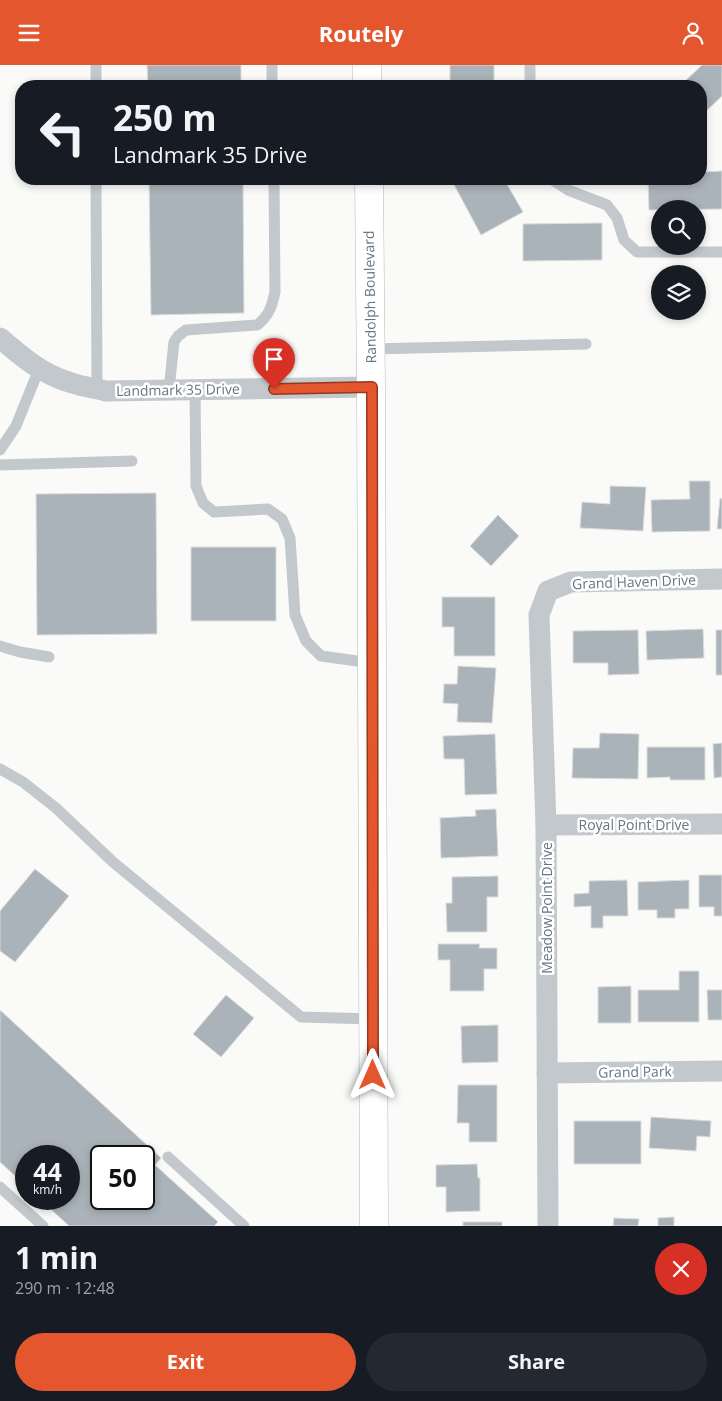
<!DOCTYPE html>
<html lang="en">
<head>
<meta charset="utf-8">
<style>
	body { margin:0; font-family:"Open Sans",sans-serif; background:#242831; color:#f1f3f6; height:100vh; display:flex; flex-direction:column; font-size:19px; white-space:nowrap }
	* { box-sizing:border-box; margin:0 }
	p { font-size:16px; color:#9ea1a6 }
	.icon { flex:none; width:28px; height:28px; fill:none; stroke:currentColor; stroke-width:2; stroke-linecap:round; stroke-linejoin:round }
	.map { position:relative; height:1161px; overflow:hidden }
	.sheet { display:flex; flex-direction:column; background:#171b24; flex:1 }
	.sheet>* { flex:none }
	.top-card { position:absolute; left:15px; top:15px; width:692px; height:105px; border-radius:20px; box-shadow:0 2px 8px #0003; background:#171b24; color:#f1f3f6; overflow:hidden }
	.fabs { position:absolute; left:651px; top:135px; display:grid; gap:10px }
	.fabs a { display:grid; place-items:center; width:55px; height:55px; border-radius:50%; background:#171b24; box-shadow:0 2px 8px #0003; font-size:25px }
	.speed { position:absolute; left:15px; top:1080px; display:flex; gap:10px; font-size:25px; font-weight:700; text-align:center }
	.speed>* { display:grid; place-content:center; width:65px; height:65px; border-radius:50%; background:#171b24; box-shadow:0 2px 8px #0003; line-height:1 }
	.speed small { font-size:12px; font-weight:400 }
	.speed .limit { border:2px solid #111; border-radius:8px; background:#fff; color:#111 }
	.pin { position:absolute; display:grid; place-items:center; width:42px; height:42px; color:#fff; margin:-51px -21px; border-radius:50% 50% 50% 0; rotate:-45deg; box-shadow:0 0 5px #0007 }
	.pin .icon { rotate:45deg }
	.me { position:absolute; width:55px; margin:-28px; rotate:0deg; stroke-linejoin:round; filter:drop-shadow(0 0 4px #0008) }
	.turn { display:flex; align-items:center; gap:18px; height:105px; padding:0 15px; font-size:22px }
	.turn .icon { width:65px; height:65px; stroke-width:2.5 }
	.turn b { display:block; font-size:35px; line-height:42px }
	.round { display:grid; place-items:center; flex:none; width:52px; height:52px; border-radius:26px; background:#242831 }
	.head { display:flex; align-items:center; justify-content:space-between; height:85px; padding:0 15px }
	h1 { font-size:30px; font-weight:700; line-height:38px }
	.action { display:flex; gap:10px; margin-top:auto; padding:10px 15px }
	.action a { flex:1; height:58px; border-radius:30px; background:#e4572e; color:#fff; font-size:20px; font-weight:700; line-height:58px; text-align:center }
	.action a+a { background:#242831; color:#f1f3f6 }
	header { display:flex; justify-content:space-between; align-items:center; height:65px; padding:0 15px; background:#e4572e; color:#fff; font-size:22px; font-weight:700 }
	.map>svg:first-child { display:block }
	.building { fill:#aab3b9; stroke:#dcdcda; fill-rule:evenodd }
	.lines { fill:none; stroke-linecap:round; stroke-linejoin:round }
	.secondary-casing { stroke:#b3babf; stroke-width:29 }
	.lane { stroke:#c3c8cc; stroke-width:11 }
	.street { stroke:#c3c8cc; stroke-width:21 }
	.secondary { stroke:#fff; stroke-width:28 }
	.route-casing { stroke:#94391e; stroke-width:12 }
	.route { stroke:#e4572e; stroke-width:9 }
	.labels { text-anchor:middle; stroke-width:5; stroke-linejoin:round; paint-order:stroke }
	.street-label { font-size:14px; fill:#657683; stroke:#fff }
</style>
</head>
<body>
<header><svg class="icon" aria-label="menu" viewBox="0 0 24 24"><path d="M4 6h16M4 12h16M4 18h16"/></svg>Routely<svg class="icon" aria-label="person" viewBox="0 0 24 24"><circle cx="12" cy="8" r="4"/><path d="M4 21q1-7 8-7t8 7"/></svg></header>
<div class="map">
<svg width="722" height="1161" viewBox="0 0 722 1161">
	<rect width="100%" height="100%" fill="#fafaf8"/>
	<g class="building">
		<polygon points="147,0 241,0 241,21 148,21"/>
		<rect x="450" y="0" width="44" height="21"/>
		<polygon points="702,0 722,0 722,31 701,51 701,21 680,21"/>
		<polygon points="722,106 722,144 649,145 648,114 701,114 701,107"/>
		<polygon points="149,114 243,114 244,248 151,250"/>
		<polygon points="451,114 504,114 523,147 481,170"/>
		<polygon points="602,158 602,195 523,196 523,159"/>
		<polygon points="689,416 710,416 710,466 652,467 651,435 690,434"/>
		<polygon points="610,421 646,422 643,466 580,463 582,437 610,439"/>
		<polygon points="156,428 157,569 37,570 36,429"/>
		<polygon points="720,433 722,434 722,464 717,464"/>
		<polygon points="498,450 519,471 491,501 470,481"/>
		<rect x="191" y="482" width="85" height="74"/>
		<polygon points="442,532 495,532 495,591 454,591 454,562 442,562"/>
		<polygon points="703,564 704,593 647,595 646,566"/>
		<polygon points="638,565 639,609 608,610 608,598 573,598 573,566"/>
		<rect x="716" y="565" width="6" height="45"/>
		<polygon points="458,601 496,603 492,658 457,657 458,639 443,638 444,619 457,619"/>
		<polygon points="600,668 639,669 638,714 572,713 573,683 599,683"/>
		<polygon points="495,669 497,729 465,730 464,694 444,694 443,671"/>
		<polygon points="722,678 722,712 714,713 713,679"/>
		<polygon points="647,682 705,682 705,715 670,715 670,712 647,713"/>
		<polygon points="496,744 498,791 441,793 440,753 476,751 475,745"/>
		<polygon points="35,804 69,831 15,897 0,886 0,846"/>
		<polygon points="699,810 722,810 722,851 714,851 714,842 699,842"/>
		<polygon points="498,811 498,832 487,832 487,867 447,867 446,838 452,838 452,812"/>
		<polygon points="627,815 628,851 603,851 603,863 591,863 591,841 574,842 574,829 589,828 589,816"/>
		<polygon points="689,815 689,844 675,844 675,853 657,853 657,845 638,845 638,817"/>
		<polygon points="438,879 480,879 479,883 497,883 497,904 484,904 484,926 450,926 450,895 438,895"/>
		<polygon points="679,906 699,906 699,957 638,957 638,925 679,925"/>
		<polygon points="631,921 631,958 598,958 598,922"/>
		<polygon points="707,925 722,925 722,955 708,955"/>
		<polygon points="226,930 254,953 221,992 193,969"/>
		<path d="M0 945 161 1093 155 1100 218 1157 214 1161H69L40 1134H69V1091H26V1121L0 1097ZM101 1091H144V1134H101Z"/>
		<polygon points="498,960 498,997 462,998 461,961"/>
		<polygon points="458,1020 497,1020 497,1077 469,1077 469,1058 457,1058"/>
		<polygon points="651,1052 711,1056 710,1072 697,1071 696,1086 649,1083"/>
		<rect x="574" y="1056" width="67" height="43"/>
		<polygon points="477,1099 478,1113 480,1113 480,1146 446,1147 446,1122 436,1122 436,1100"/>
		<polygon points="674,1152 674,1161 658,1161 658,1153"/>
		<polygon points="614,1153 639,1154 638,1161 613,1161"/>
		<rect x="463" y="1157" width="39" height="4"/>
	</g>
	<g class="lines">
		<g class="secondary-casing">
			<g id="secondary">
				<polyline points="367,0 367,21"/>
				<polyline points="369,114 371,322 374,1161"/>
			</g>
		</g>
		<g class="lane">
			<polyline points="96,0 96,21"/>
			<polyline points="272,0 272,21"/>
			<polyline points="530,21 530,0"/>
			<polyline points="96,114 97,324"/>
			<polyline points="551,114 568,125 607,140 617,153 624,175 637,187 722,187"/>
			<polyline points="371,284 586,279"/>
			<polyline points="195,324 196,421 203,438 214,447 268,444 282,454 290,473 295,550 306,576 321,591 372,598"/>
			<path d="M169 325 174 277 178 271 186 265 257 260C269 251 272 241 275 227L274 114"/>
			<polyline points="0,385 16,361 39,304"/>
			<polyline points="0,400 132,396"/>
			<polyline points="0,581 20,587 49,592"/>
			<polyline points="0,704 23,717 56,743 113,797 301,952 373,954"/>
			<polyline points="168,1092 244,1161"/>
			<polyline points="0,1122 43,1161"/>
		</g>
		<g class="street">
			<path d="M0 273C22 292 43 310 72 318 83 322 95 323 106 326L371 322"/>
			<polyline points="546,760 722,759"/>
			<polyline points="547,1008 722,1006"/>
			<polyline points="548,1161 546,760 539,550 548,526 571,517 722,514"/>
		</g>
		<use href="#secondary" class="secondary"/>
	</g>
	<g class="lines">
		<g class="route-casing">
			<polyline id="route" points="274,324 372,322 373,1010"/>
		</g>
		<use href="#route" class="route"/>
	</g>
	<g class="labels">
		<g class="street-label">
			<text transform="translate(370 232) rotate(-91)" y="5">Randolph Boulevard</text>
			<text transform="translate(178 325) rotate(-1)" y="5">Landmark 35 Drive</text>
			<text transform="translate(634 517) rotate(-2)" y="5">Grand Haven Drive</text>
			<text x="634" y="765">Royal Point Drive</text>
			<text transform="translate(547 843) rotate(-90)" y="5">Meadow Point Drive</text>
			<text transform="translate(635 1007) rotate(-1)" y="5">Grand Park</text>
		</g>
	</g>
</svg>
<div class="fabs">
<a><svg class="icon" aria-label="search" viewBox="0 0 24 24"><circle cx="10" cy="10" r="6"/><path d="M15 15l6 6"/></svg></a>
<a><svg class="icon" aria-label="layers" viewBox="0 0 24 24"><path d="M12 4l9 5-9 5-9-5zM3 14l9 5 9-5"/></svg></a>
</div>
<div class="speed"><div>44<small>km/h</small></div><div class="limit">50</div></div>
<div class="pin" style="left:274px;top:324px;background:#d93025"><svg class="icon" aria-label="arrive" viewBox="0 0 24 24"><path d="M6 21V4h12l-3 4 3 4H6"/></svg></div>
<svg class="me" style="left:373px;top:1010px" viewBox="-20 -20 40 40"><path d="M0-17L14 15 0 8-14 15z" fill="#e4572e" stroke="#fff" stroke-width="4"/></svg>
<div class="top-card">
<div class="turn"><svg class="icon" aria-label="left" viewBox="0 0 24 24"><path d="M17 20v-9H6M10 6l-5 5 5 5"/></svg><div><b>250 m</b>Landmark 35 Drive</div></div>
</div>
</div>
<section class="sheet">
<div class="head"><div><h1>1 min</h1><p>290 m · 12:48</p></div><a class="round" style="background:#d93025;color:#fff"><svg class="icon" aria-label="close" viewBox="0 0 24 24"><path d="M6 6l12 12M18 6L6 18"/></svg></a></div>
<div class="action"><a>Exit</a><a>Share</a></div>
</section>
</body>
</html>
